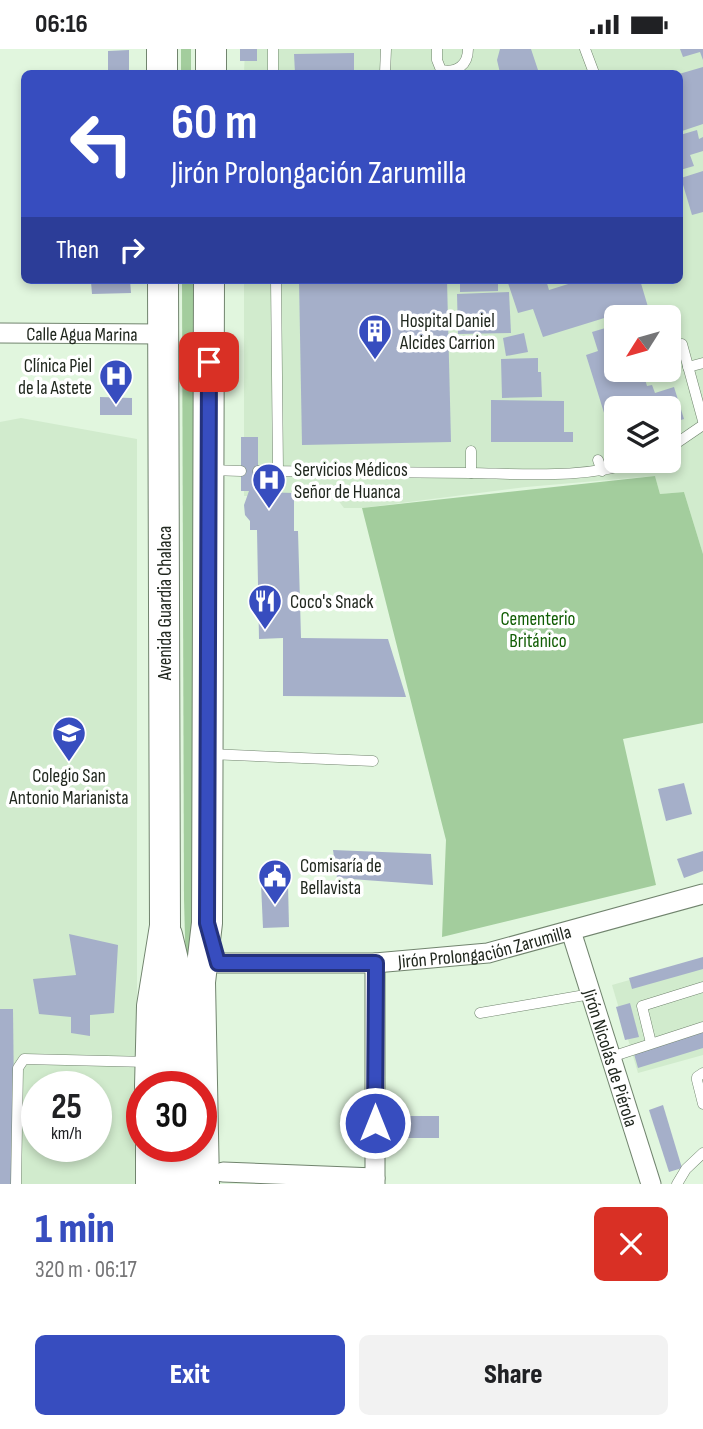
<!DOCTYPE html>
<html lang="en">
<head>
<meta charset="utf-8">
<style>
	body { margin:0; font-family:"Sofia Sans Condensed",sans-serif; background:#f2f2f2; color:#202124; height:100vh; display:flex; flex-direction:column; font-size:26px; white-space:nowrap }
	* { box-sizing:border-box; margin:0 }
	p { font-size:23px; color:#757577 }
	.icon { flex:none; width:38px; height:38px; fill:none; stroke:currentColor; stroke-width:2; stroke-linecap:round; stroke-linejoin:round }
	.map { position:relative; height:1135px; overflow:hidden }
	.details { display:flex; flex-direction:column; background:#fff; flex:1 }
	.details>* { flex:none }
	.top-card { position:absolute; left:21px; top:21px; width:662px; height:214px; border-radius:10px; box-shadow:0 4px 10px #0003; background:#374dbf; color:#fff; overflow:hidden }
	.needle { width:46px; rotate:233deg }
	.fabs { position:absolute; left:604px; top:256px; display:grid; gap:14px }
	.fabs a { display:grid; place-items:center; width:77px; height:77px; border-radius:10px; background:#fff; box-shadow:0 4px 10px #0003; font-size:35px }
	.speed { position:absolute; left:21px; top:1022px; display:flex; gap:14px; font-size:35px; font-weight:700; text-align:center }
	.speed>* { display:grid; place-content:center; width:91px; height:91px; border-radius:50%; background:#fff; box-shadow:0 4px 10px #0003; line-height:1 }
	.speed small { font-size:18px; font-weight:400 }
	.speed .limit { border:10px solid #d22; background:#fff; color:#111 }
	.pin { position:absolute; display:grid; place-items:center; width:60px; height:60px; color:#fff; margin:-30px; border-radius:14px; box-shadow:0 4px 10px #0006 }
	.me { position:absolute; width:77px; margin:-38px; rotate:0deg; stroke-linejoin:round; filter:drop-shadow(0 0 5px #0008) }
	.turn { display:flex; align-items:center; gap:24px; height:147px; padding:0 35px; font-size:32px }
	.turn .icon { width:91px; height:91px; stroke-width:2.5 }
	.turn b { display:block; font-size:49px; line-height:60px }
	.then { display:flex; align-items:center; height:66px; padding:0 35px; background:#0003; gap:14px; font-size:26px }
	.round { display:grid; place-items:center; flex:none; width:74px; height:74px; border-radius:10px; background:#f2f2f2 }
	.overview { display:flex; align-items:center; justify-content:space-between; height:119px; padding:0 35px }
	h1 { font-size:42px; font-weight:800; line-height:52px; color:#374dbf }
	.cta { display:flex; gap:14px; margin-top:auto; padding:14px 35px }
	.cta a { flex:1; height:80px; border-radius:10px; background:#374dbf; color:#fff; font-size:28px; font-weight:800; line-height:80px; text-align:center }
	.cta a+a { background:#f2f2f2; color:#202124 }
	.status { display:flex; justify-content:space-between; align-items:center; height:49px; padding:0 35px; background:#fff; direction:ltr }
	.status svg { height:19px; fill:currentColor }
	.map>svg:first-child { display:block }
	.built { fill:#d1ebcd; fill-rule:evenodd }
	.green { fill:#a3cd9d }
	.building { fill:#a5afc9 }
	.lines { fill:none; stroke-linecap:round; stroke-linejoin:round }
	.lane-casing { stroke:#71846e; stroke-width:11 }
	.street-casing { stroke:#71846e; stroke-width:21 }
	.primary-casing { stroke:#71846e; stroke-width:32 }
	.lane { stroke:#fff; stroke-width:10 }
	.street { stroke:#fff; stroke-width:19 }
	.primary { stroke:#fff; stroke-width:30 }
	.route-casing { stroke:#24327c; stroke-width:18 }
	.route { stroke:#374dbf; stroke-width:12 }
	.labels { text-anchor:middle; stroke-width:7; stroke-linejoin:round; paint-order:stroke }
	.poi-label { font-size:19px; fill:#20271e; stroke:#fff; text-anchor:start }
	.street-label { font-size:19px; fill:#20271e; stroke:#fff }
	.park-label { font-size:19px; fill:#115d04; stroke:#fff }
</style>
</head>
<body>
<div class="status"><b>06:16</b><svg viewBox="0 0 49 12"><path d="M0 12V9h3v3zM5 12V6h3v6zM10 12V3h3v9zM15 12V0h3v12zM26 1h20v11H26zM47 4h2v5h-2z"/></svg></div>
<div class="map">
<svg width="703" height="1135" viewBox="0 0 703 1135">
	<rect width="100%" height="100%" fill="#e1f6de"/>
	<g class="built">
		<path d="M245 0H703V505L684 443 660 445 655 427 526 438 362 459H344L334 446 244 447V231H679V24H244ZM616 268H668V320H616ZM616 359H668V411H616Z"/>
		<path d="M21 369 137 390V1135H0V373ZM37 1038H96V1097H37Z"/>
		<polygon points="703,910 703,1006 638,1024 612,936"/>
	</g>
	<g class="green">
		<rect x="181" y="0" width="10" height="24"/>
		<polygon points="182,231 193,231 198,695 195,827 187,963 184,850"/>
		<polygon points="655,427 660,445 684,443 703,505 703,674 623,690 656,836 442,888 446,791 362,459"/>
	</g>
	<g class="building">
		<rect x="240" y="0" width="17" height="12"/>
		<polygon points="500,0 531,0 539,24 500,24 497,11"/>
		<polygon points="680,0 703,0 703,11 700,3 683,8"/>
		<polygon points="129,1 129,24 108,24 108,2"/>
		<polygon points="354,4 354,24 295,24 294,5"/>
		<polygon points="703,18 703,75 679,83 679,25"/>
		<polygon points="697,81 699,90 703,88 703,102 690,106 694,117 680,121 680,86"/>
		<polygon points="703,122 703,163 692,166 681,129"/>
		<polygon points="130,231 131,244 92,245 91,233"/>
		<polygon points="299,231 447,231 451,393 302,396"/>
		<polygon points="460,231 498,231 498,242 460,243"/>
		<polygon points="507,231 546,231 549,241 581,231 640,231 651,268 614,266 543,288 533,260 518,264"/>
		<polygon points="509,243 511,284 458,285 457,245"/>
		<polygon points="612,277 616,287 616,320 642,320 647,337 652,336 655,344 674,338 684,370 668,375 668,359 616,359 615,399 586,306 598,302 592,283"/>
		<polygon points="524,284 528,303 506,307 503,289"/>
		<polygon points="538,309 538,323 541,323 542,348 502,349 501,310"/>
		<polygon points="100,348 132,349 132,366 100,366"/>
		<polygon points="491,351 564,352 564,383 573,383 573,393 491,393"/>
		<polygon points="241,388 258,388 258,443 294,444 294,482 298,482 301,589 388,590 406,648 283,647 283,589 259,590 257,481 250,481 250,472 245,466 244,456 249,442 241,442"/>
		<polygon points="684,734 692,765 666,772 658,740"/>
		<polygon points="333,801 431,805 433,836 337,829"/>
		<polygon points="703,802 703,822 684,829 677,810"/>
		<polygon points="261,835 288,835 289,878 263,879"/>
		<polygon points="69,885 118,896 114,964 90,966 90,987 71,984 71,968 39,965 33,930 76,926"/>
		<polygon points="703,908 703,920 632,940 629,929"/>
		<polygon points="630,954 639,988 625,991 616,958"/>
		<polygon points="0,960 13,960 15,1135 0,1135"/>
		<polygon points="703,983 703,999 638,1019 634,1005"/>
		<polygon points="663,1056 682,1119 669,1123 649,1061"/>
		<rect x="403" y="1067" width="36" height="22"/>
	</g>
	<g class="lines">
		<g class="lane-casing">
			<g id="lane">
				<polyline points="273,0 273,24"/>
				<path d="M437 0V11L441 21C457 24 468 16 468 0"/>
				<polyline points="585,0 594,24"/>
				<polyline points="385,24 386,0"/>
				<polyline points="276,231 278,422"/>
				<polyline points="682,295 703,372"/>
				<polyline points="688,318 703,314"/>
				<polyline points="668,400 703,376"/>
				<polyline points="598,411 602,422"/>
				<polyline points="210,421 241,422"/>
				<polyline points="258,422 471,424 471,402"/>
				<path d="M471 424C529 425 587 430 643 411"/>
				<polyline points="209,705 373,712"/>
				<polyline points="480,964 591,945"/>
				<polyline points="651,994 642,957 703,938"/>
				<polyline points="611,1008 703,978"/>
				<polyline points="703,1024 697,1028 697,1031 703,1055"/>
				<polyline points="16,1135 18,1019 24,1010 149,1013"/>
				<polyline points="677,1135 686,1120 703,1104"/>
			</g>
		</g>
		<g class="street-casing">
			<g id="street">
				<path id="s1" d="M0 284 163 285"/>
				<path id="s2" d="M571 882 651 1135"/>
				<path id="s3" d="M218 914H375L488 904 703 845"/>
				<polyline points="223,1123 375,1129"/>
				<polyline points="375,1135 375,914"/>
			</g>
		</g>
		<g class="primary-casing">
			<g id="primary">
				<polyline points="162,0 162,24"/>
				<polyline points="211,24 211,0"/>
				<polyline points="167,886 178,932 180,1038"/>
				<polyline points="150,1038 152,957 165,877 163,231"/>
				<polyline points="151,1097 151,1135"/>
				<polyline points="180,1097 181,1135"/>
				<polyline points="204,1135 200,933 207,874 209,231"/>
			</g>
		</g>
		<use href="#lane" class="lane"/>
		<use href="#street" class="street"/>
		<use href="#primary" class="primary"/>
	</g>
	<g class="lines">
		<g class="route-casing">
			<polyline id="route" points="209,313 207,874 218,914 376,914 375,1074"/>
		</g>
		<use href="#route" class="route"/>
	</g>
	<defs>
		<g id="building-pin" transform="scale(1.75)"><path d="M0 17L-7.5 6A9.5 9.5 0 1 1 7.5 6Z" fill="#374dbf" stroke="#fff"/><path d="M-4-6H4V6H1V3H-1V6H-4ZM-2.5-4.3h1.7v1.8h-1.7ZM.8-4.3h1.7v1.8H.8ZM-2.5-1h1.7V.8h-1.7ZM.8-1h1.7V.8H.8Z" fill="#fff"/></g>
		<g id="hospital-pin" transform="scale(1.75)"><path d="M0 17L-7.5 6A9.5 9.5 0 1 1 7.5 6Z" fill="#374dbf" stroke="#fff"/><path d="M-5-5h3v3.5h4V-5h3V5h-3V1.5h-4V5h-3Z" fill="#fff"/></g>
		<g id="restaurant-pin" transform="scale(1.75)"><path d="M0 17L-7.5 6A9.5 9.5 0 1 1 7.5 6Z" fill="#374dbf" stroke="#fff"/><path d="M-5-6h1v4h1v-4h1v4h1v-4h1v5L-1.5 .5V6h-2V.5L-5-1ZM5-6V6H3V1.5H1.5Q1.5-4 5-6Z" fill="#fff"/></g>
		<g id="school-pin" transform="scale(1.75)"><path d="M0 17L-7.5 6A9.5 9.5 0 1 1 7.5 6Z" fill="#374dbf" stroke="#fff"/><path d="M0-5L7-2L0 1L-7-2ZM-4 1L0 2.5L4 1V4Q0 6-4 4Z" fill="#fff"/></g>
		<g id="civic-pin" transform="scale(1.75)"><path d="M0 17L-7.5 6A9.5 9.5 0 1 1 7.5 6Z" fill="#374dbf" stroke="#fff"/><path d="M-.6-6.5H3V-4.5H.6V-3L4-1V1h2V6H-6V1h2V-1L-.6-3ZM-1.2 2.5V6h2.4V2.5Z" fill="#fff"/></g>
	</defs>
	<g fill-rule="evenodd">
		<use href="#building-pin" x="375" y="282"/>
		<use href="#hospital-pin" x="116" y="327"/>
		<use href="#hospital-pin" x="269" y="431"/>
		<use href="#restaurant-pin" x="265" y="552"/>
		<use href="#school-pin" x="69" y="684"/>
		<use href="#civic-pin" x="275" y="827"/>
	</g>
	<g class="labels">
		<g class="poi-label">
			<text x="400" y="278">Hospital Daniel<tspan x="400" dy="22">Alcides Carrion</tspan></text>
			<text x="92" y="323" text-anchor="end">Clínica Piel<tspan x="92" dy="22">de la Astete</tspan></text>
			<text x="294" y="427">Servicios Médicos<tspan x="294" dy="22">Señor de Huanca</tspan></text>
			<text x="290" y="559">Coco's Snack</text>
			<text x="69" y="733" text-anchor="middle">Colegio San<tspan x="69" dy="22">Antonio Marianista</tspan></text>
			<text x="300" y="823">Comisaría de<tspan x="300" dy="22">Bellavista</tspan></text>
		</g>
		<g class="street-label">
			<text dy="7" stroke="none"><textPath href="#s1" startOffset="82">Calle Agua Marina</textPath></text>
			<text transform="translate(164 554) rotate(-90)" y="7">Avenida Guardia Chalaca</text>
			<text dy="7" stroke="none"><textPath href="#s3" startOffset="268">Jirón Prolongación Zarumilla</textPath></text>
			<text dy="7" stroke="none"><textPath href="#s2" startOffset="133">Jirón Nicolás de Piérola</textPath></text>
		</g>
		<g class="park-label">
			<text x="538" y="576">Cementerio<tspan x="538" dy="22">Británico</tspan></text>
		</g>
	</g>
</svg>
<div class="fabs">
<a><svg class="needle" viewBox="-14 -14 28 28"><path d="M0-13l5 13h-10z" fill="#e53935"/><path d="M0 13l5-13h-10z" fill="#757577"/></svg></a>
<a><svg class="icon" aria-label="layers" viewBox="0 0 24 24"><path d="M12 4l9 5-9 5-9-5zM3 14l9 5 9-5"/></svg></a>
</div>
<div class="speed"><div>25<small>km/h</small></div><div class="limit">30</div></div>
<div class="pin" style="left:209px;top:313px;background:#d93025"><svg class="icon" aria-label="arrive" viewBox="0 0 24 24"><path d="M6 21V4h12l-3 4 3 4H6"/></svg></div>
<svg class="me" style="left:375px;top:1074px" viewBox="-20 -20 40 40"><circle r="17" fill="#374dbf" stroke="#fff" stroke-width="3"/><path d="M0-11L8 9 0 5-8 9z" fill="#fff"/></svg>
<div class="top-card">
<div class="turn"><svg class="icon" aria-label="left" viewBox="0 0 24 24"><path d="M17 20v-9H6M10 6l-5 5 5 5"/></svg><div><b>60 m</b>Jirón Prolongación Zarumilla</div></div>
<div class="then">Then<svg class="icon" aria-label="right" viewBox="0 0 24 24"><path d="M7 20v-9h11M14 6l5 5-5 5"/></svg></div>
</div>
</div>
<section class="details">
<div class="overview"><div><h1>1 min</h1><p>320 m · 06:17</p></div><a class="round" style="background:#d93025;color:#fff"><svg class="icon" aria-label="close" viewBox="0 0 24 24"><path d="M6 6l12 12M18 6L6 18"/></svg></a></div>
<div class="cta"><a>Exit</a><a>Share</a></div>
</section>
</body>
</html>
